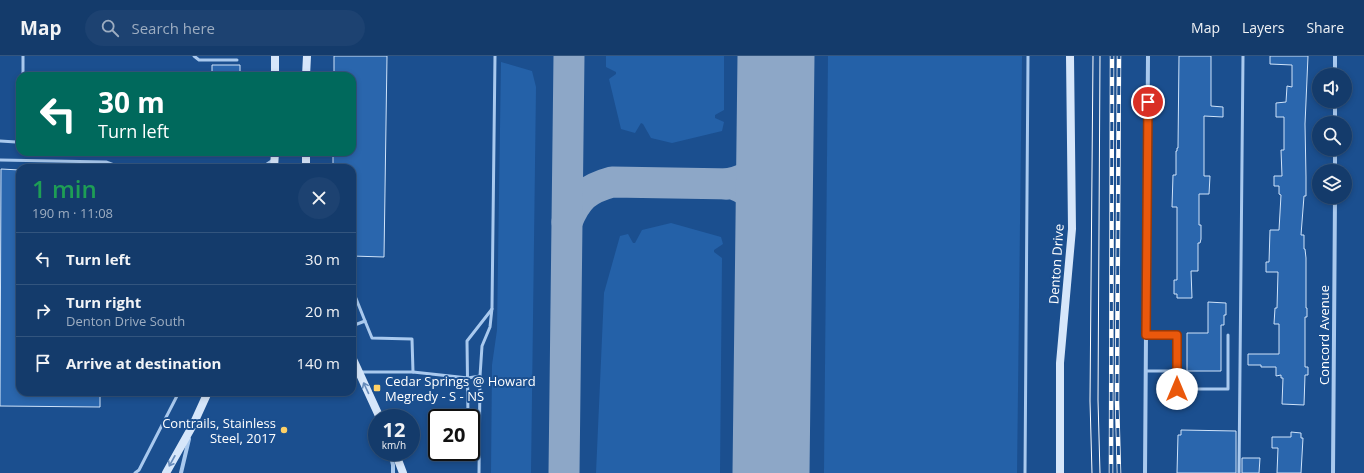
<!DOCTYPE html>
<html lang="en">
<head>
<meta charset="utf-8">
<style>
	body { margin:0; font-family:"Open Sans",sans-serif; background:#1d4271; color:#f1f3f6; height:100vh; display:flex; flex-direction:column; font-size:15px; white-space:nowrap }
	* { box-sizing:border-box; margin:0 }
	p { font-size:13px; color:#9dadc1 }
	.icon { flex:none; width:22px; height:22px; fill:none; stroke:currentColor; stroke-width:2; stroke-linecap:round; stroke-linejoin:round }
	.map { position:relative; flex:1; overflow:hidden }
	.side { position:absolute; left:16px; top:108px; width:340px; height:232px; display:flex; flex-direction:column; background:#143b6b; border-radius:12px; box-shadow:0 2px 6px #0003,0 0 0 1px #33557e }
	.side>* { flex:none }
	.hud { position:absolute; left:16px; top:16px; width:340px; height:84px; border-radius:12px; box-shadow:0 2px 6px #0003,0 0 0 1px #33557e; background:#00695c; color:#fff; overflow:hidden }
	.fabs { position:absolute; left:1312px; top:12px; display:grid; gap:8px }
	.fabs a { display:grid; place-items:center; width:40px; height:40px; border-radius:50%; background:#143b6b; box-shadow:0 2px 6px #0003,0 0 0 1px #33557e; font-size:20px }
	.speed { position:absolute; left:368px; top:353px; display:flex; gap:8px; font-size:20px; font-weight:700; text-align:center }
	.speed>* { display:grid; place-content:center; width:52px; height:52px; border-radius:50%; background:#143b6b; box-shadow:0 2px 6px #0003,0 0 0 1px #33557e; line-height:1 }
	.speed small { font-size:10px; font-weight:400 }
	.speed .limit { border:2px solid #111; border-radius:6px; background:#fff; color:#111 }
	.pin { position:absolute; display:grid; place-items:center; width:34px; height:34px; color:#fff; margin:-17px; border:2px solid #fff; border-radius:50%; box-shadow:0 1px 4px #0007 }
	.me { position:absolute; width:44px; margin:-22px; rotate:0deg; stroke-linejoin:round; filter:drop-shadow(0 0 3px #0008) }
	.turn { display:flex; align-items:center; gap:14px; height:84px; padding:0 16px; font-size:18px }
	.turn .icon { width:52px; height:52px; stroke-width:2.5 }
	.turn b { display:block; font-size:28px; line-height:34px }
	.round { display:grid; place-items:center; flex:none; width:42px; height:42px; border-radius:21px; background:#1d4271 }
	.headline { display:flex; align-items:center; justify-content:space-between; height:68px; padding:0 16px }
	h1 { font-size:24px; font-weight:600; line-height:30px; color:#1e9e55 }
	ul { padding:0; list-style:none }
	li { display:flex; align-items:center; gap:12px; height:52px; padding:0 16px; border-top:1px solid #33557e }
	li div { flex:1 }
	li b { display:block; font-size:15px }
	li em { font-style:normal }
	header { display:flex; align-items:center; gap:24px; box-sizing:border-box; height:56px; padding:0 20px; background:#143b6b; border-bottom:1px solid #33557e }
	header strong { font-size:19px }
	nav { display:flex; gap:22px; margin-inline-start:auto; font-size:14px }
	.search { width:280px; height:36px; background:#1d4271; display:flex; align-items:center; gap:10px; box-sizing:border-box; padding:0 14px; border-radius:22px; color:#9dadc1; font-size:15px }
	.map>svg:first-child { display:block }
	.green { fill:#2461a8 }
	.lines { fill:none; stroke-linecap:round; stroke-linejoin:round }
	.taxiway { stroke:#8da7c7; stroke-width:31 }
	.runway { stroke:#8da7c7; stroke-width:77 }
	.building { fill:#2a66ad; stroke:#cfe3fa }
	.lane { stroke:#a9c9ee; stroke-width:3 }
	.street { stroke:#a9c9ee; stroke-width:4 }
	.secondary { stroke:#d6e6fa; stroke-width:8 }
	.tram { stroke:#fff; stroke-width:1 }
	.rail-casing { stroke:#fff; stroke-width:4.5 }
	.rail { stroke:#1b4f8f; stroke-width:3; stroke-dasharray:9; stroke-linecap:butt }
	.oneway { stroke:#668bba }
	.route-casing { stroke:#983908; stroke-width:10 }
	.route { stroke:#ea580c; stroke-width:7 }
	.poi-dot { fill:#ffd166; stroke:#1b4f8f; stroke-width:1.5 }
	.labels { text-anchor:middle; stroke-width:4; stroke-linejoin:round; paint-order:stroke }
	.street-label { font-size:13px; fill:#fff; stroke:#1b4f8f }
	.poi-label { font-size:13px; fill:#fff; stroke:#1b4f8f; text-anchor:start }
</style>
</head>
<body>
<header>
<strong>Map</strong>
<div class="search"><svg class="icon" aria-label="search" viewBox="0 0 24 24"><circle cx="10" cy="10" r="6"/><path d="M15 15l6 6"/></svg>Search here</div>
<nav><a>Map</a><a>Layers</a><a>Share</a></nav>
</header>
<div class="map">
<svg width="1364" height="417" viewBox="0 0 1364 417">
	<rect width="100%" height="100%" fill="#1b4f8f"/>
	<g class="green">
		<polygon points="606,0 724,0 724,54 715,59 715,62 724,66 722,75 672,87 651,82 643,68 641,67 635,77 621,73 609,23 616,18 616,16 606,11"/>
		<polygon points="828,0 1022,0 1017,417 824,417"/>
		<polygon points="501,6 532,15 536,31 531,417 491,417 492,309 497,274"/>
		<polygon points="671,167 721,181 723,188 714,194 714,196 722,202 720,417 596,417 604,237 620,180 628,178 633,187 635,187 642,174"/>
	</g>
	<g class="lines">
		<g class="taxiway">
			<path d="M726 128C753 124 769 107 775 82"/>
			<path d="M567 166C577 142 586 133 612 126L733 128C752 135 766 148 774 168"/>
			<polyline points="564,417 569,0"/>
		</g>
		<polyline class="runway" points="771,417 776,0"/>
	</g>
	<g class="building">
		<polygon points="334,0 387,0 384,201 352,200 352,112 333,112 333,96 352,96 352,20 334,20"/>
		<polygon points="1179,0 1211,0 1211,50 1223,51 1223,61 1204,60 1204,120 1210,120 1209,138 1199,138 1199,169 1201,169 1201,183 1200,187 1198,187 1198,215 1191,215 1192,242 1177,242 1177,238 1174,238 1174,224 1177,224 1177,151 1172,151 1173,119 1176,119 1176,95 1177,95 1177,92 1178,92"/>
		<polygon points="1270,0 1308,0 1305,68 1306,121 1306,140 1304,140 1301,179 1304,179 1304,193 1305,193 1306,202 1306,252 1307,252 1307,261 1305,261 1305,311 1308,311 1308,319 1305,319 1304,349 1282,348 1283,322 1281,322 1281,319 1276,320 1276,311 1261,311 1261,309 1248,309 1248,298 1279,298 1279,268 1274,268 1275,252 1277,252 1278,216 1266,216 1266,206 1269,206 1270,174 1279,174 1281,139 1279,138 1279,130 1274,130 1274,120 1282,120 1281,94 1284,94 1284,61 1276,61 1276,47 1286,46 1287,30 1292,31 1292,9 1270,8"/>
		<polygon points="212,9 240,9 240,18 212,19"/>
		<polygon points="1,113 20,114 20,336 100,336 100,351 0,350"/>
		<polygon points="1208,246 1226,247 1226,259 1224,259 1224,269 1221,269 1221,315 1187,315 1187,277 1208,277"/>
		<polygon points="1181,374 1236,375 1236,417 1177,417 1178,379 1181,379"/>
		<polygon points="1291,376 1301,377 1301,382 1303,382 1301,417 1277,417 1278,392 1272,392 1272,381 1291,381"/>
		<polygon points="1242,402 1260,402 1259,417 1242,417"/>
	</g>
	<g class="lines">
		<g class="lane">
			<polyline points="194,0 199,4 237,4"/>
			<polyline points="23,20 23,0"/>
			<polyline points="0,85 16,86 20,84"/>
			<polyline points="0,104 106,106 122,112"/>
			<polyline points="261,112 273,104"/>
			<polyline points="355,240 365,265"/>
			<polyline points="352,270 365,265 372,282 412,283 413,316"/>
			<polyline points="1146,279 1177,279 1177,333 1228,333 1228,279"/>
			<polyline points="1146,315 1177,315"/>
			<polyline points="360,316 413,316 468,322 480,320"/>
			<polyline points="468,361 467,285 492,253"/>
			<polyline points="135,417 139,414 179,336"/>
			<polyline points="479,417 480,320 482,290 490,271 492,252 495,0"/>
			<polyline points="1025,417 1028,0"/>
			<polyline points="1239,417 1243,0"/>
		</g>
		<g class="street">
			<polyline points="1335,19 1335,0"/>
			<polyline points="1335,67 1335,45"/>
			<polyline points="1335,115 1335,93"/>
			<polyline points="390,396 393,409 393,417"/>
			<polyline points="181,417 189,383"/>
			<polyline points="1145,417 1148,0"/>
			<polyline points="1333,417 1335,141"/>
		</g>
		<g class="secondary">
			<polyline points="275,20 275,0"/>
			<polyline points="306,20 307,0"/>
			<polyline points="306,96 306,112"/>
			<polyline points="274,112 275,96"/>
			<polyline points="352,301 380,362"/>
			<polyline points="395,396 403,417"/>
			<polyline points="166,417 193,369 208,336"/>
			<polyline points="1060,417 1060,307 1072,173 1070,0"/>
		</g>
		<g class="tram">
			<polyline points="1092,417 1090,345 1093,0"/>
			<polyline points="1100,417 1098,344 1100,0"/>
		</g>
		<g class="rail-casing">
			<g id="rail">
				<polyline points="1111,417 1112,0"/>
				<polyline points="1119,417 1117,344 1119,0"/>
			</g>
		</g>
		<use href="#rail" class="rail"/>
	</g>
	<defs><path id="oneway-shaft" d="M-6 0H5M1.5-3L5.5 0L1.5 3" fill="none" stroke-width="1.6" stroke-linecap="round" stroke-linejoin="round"/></defs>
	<g class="oneway">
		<use href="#oneway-shaft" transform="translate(366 332) rotate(-115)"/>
		<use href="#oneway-shaft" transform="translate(172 405) rotate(119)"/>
	</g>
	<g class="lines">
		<g class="route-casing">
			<polyline id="route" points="1148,46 1146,279 1177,279 1177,333"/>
		</g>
		<use href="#route" class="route"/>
	</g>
	<g class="poi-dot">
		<rect x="373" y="328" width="8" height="8" rx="2"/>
		<circle cx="284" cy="374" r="4"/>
	</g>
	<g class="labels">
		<g class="street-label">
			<text transform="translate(1056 208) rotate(-86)" y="5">Denton Drive</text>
			<text transform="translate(1324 279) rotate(-90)" y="5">Concord Avenue</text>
		</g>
		<g class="poi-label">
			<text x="385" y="330">Cedar Springs @ Howard<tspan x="385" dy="15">Megredy - S - NS</tspan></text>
			<text x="276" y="372" text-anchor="end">Contrails, Stainless<tspan x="276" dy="15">Steel, 2017</tspan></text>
		</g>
	</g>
</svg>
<div class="fabs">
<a><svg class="icon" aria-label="sound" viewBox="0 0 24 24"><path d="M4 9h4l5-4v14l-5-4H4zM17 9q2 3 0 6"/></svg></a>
<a><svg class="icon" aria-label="search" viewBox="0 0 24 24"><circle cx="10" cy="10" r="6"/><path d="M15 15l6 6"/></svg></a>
<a><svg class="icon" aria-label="layers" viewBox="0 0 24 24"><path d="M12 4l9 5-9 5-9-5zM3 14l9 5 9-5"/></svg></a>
</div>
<div class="speed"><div>12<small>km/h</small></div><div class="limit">20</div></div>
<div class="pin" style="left:1148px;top:46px;background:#d93025"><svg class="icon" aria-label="arrive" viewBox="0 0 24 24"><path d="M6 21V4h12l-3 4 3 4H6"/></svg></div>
<svg class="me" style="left:1177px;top:333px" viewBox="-20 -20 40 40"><circle r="19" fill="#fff"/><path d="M0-13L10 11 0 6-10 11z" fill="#ea580c"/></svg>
<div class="hud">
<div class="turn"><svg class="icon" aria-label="left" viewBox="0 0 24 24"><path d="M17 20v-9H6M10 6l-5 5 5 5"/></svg><div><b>30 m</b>Turn left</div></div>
</div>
<section class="side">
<div class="headline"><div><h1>1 min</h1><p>190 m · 11:08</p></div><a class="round"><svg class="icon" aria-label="close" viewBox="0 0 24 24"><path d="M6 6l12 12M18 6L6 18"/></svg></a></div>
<ul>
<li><svg class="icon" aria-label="left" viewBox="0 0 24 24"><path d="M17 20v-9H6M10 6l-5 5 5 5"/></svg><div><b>Turn left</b></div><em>30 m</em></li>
<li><svg class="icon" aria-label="right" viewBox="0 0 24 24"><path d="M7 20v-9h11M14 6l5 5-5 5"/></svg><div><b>Turn right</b><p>Denton Drive South</p></div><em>20 m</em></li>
<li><svg class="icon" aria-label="arrive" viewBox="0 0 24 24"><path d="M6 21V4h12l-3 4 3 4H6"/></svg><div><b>Arrive at destination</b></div><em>140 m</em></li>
</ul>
</section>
</div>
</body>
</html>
